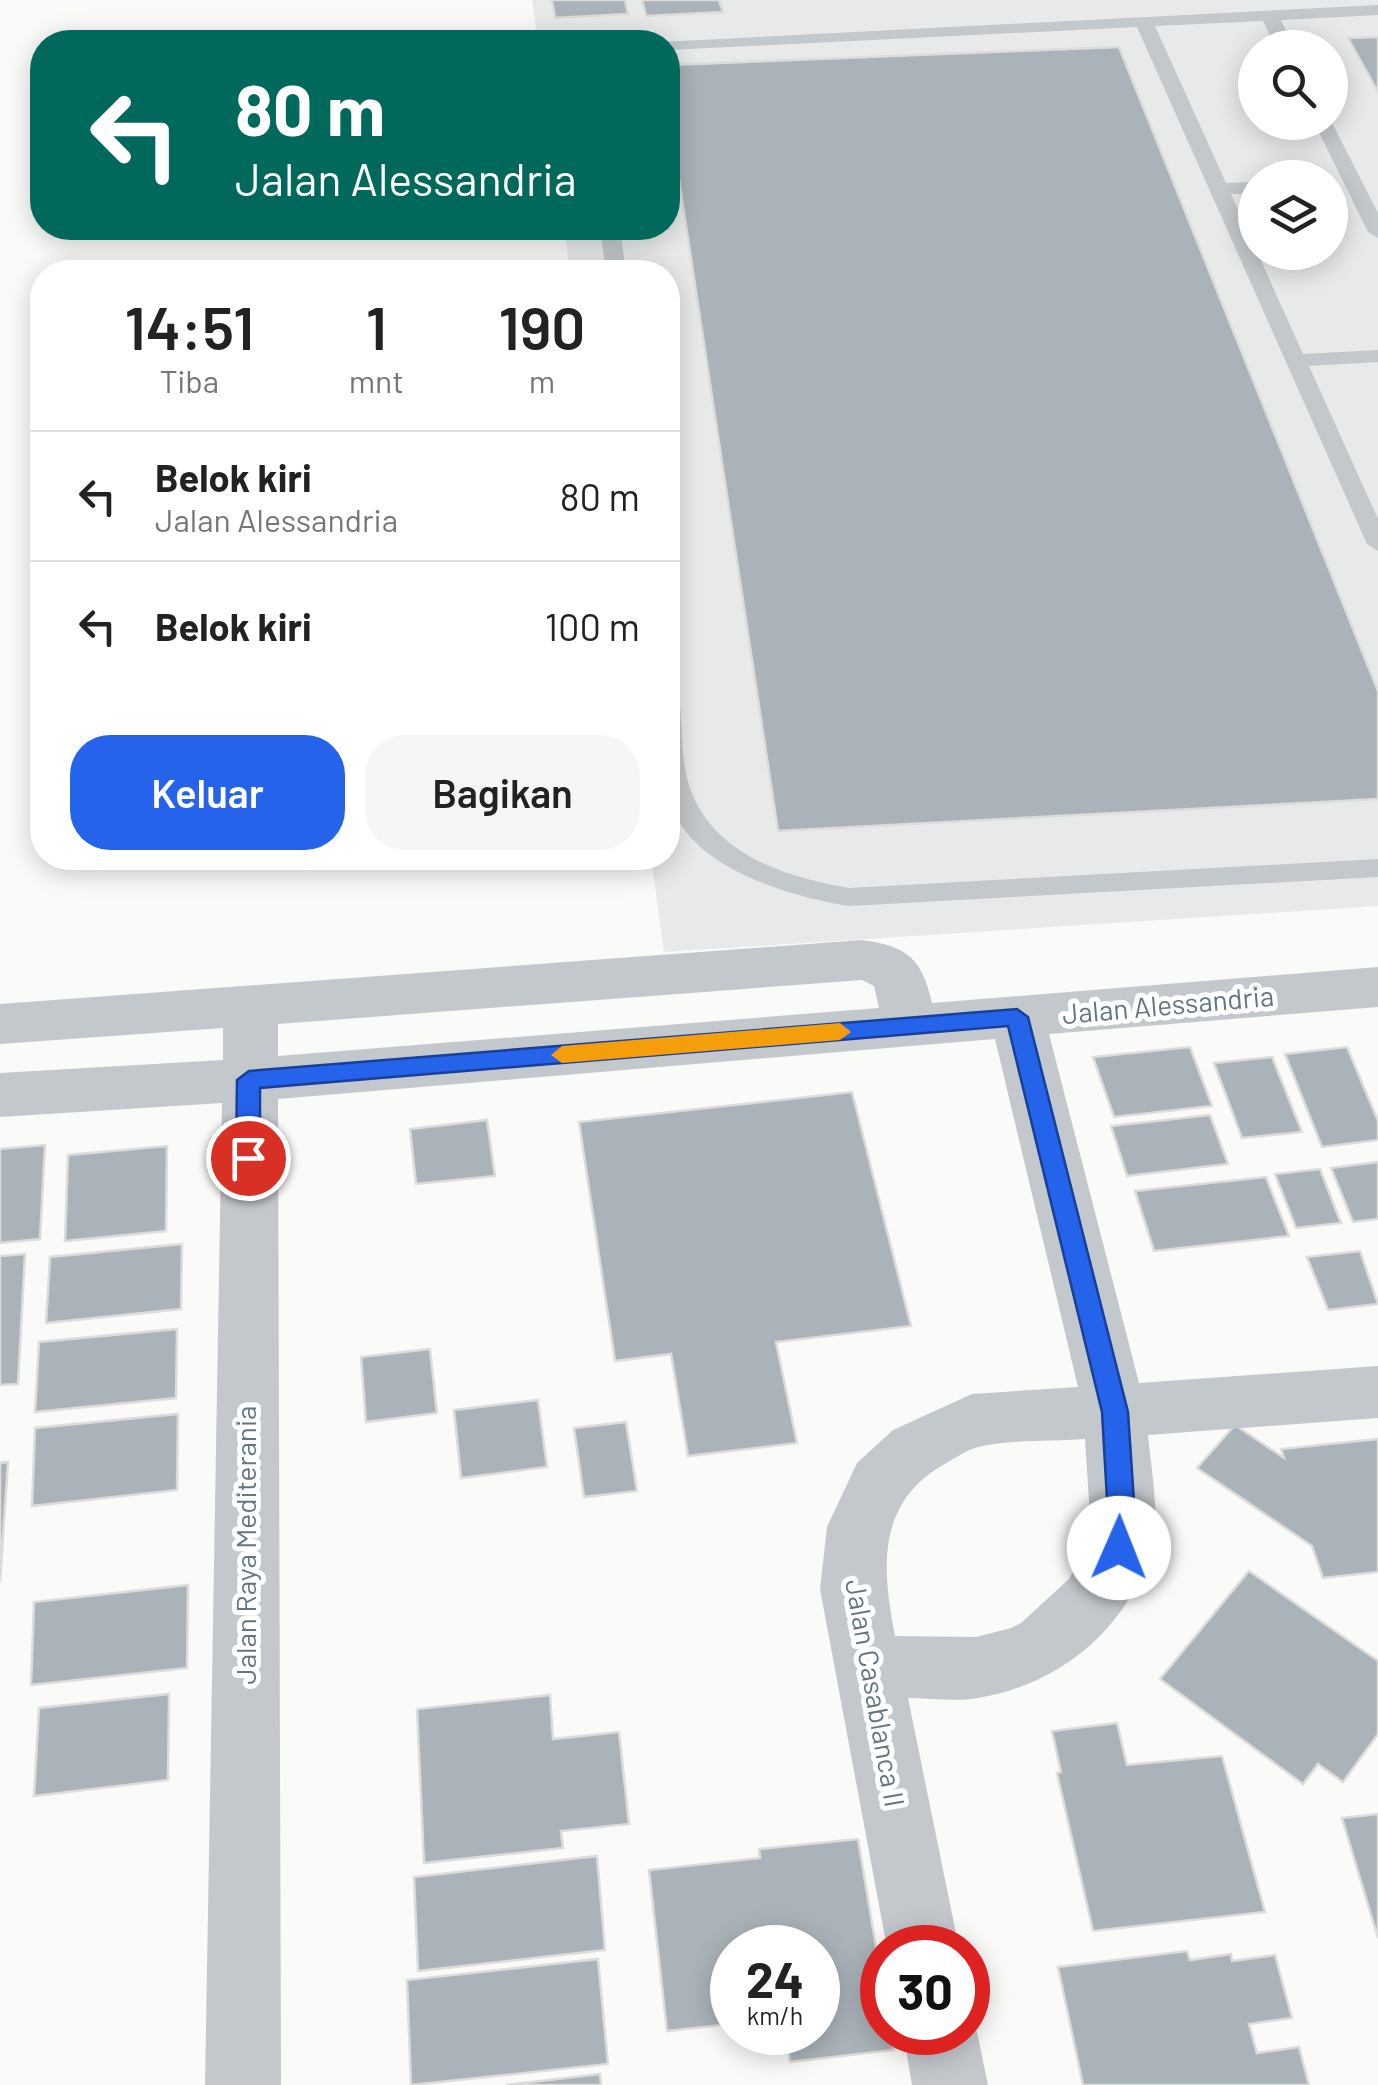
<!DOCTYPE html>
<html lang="id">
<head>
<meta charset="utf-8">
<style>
	body { margin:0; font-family:Barlow,sans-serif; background:#f6f6f6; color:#222; height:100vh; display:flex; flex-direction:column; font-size:38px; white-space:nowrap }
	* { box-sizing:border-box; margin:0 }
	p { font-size:32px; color:#767676 }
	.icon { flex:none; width:55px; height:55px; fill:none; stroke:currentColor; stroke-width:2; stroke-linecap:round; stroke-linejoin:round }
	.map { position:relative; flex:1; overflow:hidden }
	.panel { position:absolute; left:30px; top:260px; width:650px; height:610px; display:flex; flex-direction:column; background:#fff; border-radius:40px; box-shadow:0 5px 25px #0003 }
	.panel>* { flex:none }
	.top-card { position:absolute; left:30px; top:30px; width:650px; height:210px; border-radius:40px; box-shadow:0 5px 25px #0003; background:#00695c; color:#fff; overflow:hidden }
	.buttons { position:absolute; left:1238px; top:30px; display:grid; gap:20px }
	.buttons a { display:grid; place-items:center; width:110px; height:110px; border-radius:50%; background:#fff; box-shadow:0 5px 25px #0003; font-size:50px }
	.speed { position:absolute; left:710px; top:1925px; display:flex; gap:20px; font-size:50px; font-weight:700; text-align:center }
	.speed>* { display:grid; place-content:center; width:130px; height:130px; border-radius:50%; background:#fff; box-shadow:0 5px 25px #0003; line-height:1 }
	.speed small { font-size:25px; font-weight:400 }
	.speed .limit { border:15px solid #d22; background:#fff; color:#111 }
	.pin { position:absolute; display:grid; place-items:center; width:85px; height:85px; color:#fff; margin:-42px; border:5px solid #fff; border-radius:50%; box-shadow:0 2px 10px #0007 }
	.me { position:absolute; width:110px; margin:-55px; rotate:1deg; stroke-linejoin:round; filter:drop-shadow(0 0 8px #0008) }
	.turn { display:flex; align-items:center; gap:35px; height:210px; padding:0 40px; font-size:45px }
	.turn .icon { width:130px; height:130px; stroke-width:2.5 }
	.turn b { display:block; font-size:70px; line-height:85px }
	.eta { display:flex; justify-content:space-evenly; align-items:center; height:170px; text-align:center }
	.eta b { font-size:60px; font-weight:600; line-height:70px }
	.primary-button { display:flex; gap:20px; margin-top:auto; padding:20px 40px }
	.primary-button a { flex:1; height:115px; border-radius:40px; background:#2563eb; color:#fff; font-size:40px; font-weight:600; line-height:115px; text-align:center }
	.primary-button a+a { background:#f6f6f6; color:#222 }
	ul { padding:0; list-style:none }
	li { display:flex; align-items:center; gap:30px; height:130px; padding:0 40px; border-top:2px solid #e0e0e0 }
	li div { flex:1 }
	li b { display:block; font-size:38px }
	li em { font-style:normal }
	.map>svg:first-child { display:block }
	.built { fill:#e8e9e9; fill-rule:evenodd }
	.building { fill:#aab3b9; stroke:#dcdcda; stroke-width:2.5 }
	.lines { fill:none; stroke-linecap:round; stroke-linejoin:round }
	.lane { fill:#c3c8cc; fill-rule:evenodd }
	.street { fill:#c3c8cc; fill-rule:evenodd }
	.route { fill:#2563eb; stroke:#184099; stroke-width:2.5 }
	.slow { fill:#f59e0b }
	.labels { text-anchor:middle; stroke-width:10; stroke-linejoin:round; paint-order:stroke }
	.street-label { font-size:28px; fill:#657683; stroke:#fff }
</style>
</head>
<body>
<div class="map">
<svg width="1378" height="2085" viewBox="0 0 1378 2085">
	<rect width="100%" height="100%" fill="#fafaf8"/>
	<path class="built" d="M532 0H1378V906L664 952 651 858H668V272H570L564 228H668V42H538ZM1255 48H1330V122H1255ZM1255 178H1330V252H1255Z"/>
	<g class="building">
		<polygon points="552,0 625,0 628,14 555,18"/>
		<polygon points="642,0 719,0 723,12 646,16"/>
		<polygon points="1378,37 1378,92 1348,38"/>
		<polygon points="1119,47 1378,691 1378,799 778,831 668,107 668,65"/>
		<polygon points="1190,1047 1212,1106 1114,1117 1093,1057"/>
		<polygon points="1347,1047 1378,1121 1378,1140 1322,1147 1285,1054"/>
		<polygon points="1272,1057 1302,1132 1242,1138 1214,1063"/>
		<polygon points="852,1092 911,1326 776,1342 797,1443 688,1456 671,1354 615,1361 579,1122"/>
		<polygon points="1210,1115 1228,1164 1127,1176 1111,1126"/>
		<polygon points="487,1120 495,1176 416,1184 410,1129"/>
		<polygon points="45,1145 40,1239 0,1243 0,1149"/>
		<polygon points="167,1146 166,1231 65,1241 68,1155"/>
		<polygon points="1378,1162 1378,1219 1353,1222 1331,1168"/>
		<polygon points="1320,1169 1341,1223 1296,1228 1275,1174"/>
		<polygon points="1266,1177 1289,1236 1154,1251 1135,1191"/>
		<polygon points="182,1244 181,1309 46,1323 50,1257"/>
		<polygon points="1360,1251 1378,1304 1328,1310 1307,1257"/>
		<polygon points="25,1254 18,1384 0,1385 0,1256"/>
		<polygon points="177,1329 176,1398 35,1412 39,1342"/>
		<polygon points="430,1349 437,1413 366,1422 361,1357"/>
		<polygon points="538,1400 547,1467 461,1478 454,1410"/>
		<polygon points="178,1414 177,1490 32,1506 35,1428"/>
		<polygon points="626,1422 637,1491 584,1497 574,1428"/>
		<polygon points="1235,1425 1284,1458 1281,1449 1378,1439 1378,1572 1323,1578 1312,1546 1197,1468"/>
		<polygon points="8,1462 0,1582 0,1463"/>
		<polygon points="1249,1571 1378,1661 1378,1734 1343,1782 1318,1764 1303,1784 1160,1679"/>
		<polygon points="188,1585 187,1668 31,1685 34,1602"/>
		<polygon points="169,1694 168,1780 34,1796 39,1708"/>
		<polygon points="550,1695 553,1739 619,1732 629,1824 561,1831 563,1848 424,1863 417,1709"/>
		<polygon points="1117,1723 1127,1765 1222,1756 1265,1912 1093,1931 1057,1773 1061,1772 1052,1731"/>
		<polygon points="1378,1814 1378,1938 1342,1818"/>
		<polygon points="858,1839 882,1983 882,2032 891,2032 894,2050 790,2062 785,2032 818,2032 818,1948 732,1948 732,2024 667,2031 649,1870 760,1858 759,1849"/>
		<polygon points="597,1856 605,1950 418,1971 414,1877"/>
		<polygon points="1187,1951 1190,1960 1231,1954 1232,1961 1275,1955 1292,2018 1249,2024 1257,2053 1299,2047 1309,2085 1083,2085 1058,1967"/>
		<polygon points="598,1959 608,2064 411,2085 407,1980"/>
		<polygon points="600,2074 601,2085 506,2085"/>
	</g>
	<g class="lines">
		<g class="lane">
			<polygon points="1378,5 1378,15 1281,20 1294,48 1276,48 1263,21 1155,26 1226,183 1255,182 1255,194 1231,194 1303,354 1378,350 1378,362 1309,366 1378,519 1378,551 1367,544 1137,27 668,50 668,42 661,42"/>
			<polygon points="1330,119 1378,213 1378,238 1368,232 1314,122 1330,122"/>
			<polygon points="600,228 620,228 626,272 606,272"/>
			<path d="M668 699 680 707C683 734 681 765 691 791 716 856 787 877 849 888L1378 859V877L849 906C788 896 680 866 668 792 663 764 666 727 668 699Z"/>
		</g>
		<g class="street">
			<path d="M862 940C908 946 922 959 932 1003L1378 967V1007L1049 1034 1139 1383 1378 1366V1418L1148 1435C1151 1470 1161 1516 1151 1551 1126 1630 1059 1685 978 1698 956 1702 930 1698 908 1698L959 1948H887L820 1589 827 1527 857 1463 893 1430 972 1394 1078 1387 995 1039 278 1099 281 2085H205L222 1103 0 1117V1073L223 1060V1028L0 1044V1004ZM862 980 874 986 879 1008 278 1056V1024ZM1085 1439 1090 1517 1087 1545 1069 1579 1021 1623 1011 1628 976 1637 895 1636C882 1569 876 1504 943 1465 954 1459 966 1450 978 1447 1011 1439 1051 1442 1085 1439Z"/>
			<polygon points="968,2009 977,2032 988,2085 912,2085 903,2032 968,2032"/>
		</g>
	</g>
	<polygon class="route" points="1017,1009 1028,1017 1128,1412 1135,1517 1129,1557 1119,1560 1110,1557 1106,1548 1108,1517 1102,1412 1008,1026 260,1088 260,1158 257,1164 240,1164 236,1158 237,1080 249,1071"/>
	<polygon class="slow" points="840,1023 851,1032 840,1040 562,1063 551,1055 562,1046"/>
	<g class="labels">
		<g class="street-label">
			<text transform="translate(1168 1005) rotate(-5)" y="10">Jalan Alessandria</text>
			<text transform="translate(246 1545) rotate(-90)" y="10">Jalan Raya Mediterania</text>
			<text transform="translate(875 1693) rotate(80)" y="10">Jalan Casablanca II</text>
		</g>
	</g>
</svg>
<div class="buttons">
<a><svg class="icon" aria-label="search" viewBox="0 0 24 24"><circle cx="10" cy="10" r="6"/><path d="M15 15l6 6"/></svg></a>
<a><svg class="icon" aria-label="layers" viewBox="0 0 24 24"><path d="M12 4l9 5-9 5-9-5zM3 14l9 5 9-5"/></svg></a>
</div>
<div class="speed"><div>24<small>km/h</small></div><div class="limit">30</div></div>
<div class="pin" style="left:248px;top:1158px;background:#d93025"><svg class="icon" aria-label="arrive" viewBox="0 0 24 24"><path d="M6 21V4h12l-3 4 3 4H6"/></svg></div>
<svg class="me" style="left:1119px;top:1548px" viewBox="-20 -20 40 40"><circle r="19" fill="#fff"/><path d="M0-13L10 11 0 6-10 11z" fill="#2563eb"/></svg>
<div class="top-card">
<div class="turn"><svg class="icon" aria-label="left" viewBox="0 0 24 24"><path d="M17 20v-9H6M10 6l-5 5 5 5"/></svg><div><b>80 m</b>Jalan Alessandria</div></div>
</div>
<section class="panel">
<div class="eta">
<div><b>14:51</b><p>Tiba</p></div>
<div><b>1</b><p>mnt</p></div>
<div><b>190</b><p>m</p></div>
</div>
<ul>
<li><svg class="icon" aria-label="left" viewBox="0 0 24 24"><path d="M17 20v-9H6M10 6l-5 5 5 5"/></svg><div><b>Belok kiri</b><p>Jalan Alessandria</p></div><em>80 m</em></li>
<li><svg class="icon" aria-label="left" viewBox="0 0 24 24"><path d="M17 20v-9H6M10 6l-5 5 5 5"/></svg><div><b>Belok kiri</b></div><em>100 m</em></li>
</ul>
<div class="primary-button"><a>Keluar</a><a>Bagikan</a></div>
</section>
</div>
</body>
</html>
